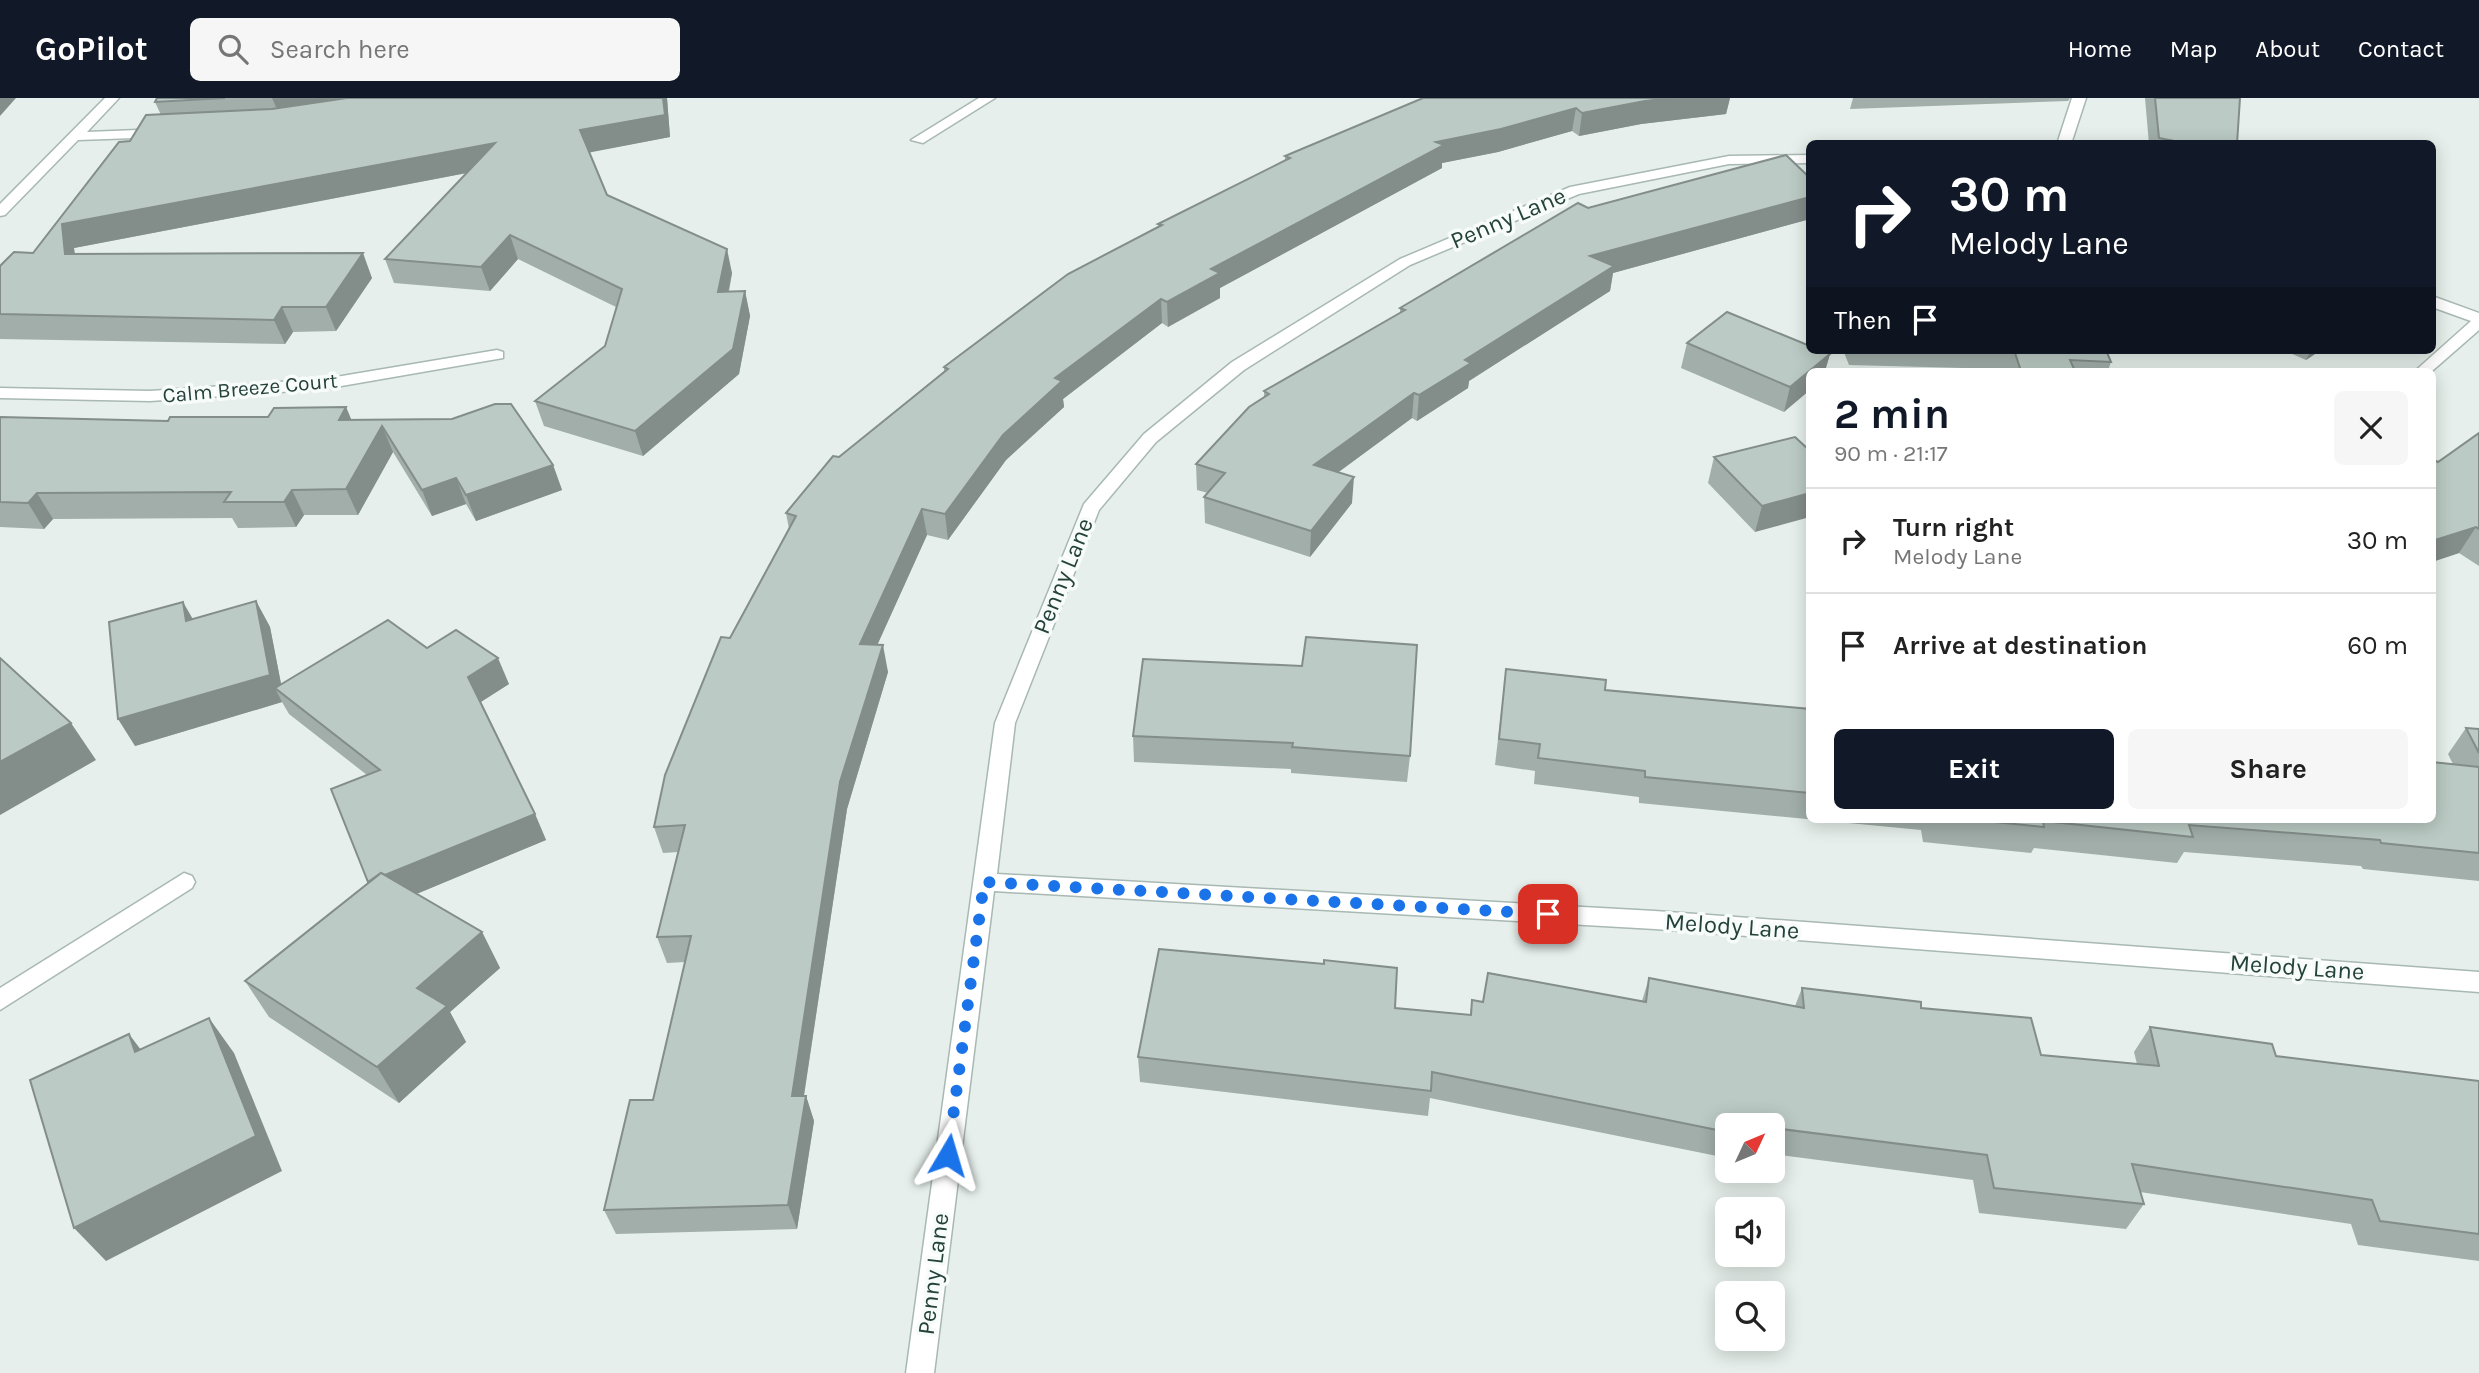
<!DOCTYPE html>
<html lang="en">
<head>
<meta charset="utf-8">
<style>
	body { margin:0; font-family:Karla,sans-serif; background:#f6f6f6; color:#222; height:100vh; display:flex; flex-direction:column; font-size:26px; white-space:nowrap }
	* { box-sizing:border-box; margin:0 }
	p { font-size:23px; color:#767676 }
	.icon { flex:none; width:38px; height:38px; fill:none; stroke:currentColor; stroke-width:2; stroke-linecap:round; stroke-linejoin:round }
	.map { position:relative; flex:1; overflow:hidden }
	.details { position:absolute; left:1806px; top:270px; width:630px; height:455px; display:flex; flex-direction:column; background:#fff; border-radius:10px; box-shadow:0 4px 18px #0003 }
	.details>* { flex:none }
	.top-card { position:absolute; left:1806px; top:42px; width:630px; height:214px; border-radius:10px; box-shadow:0 4px 18px #0003; background:#111827; color:#fff; overflow:hidden }
	.needle { width:46px; rotate:46deg }
	.fabs { position:absolute; left:1715px; top:1015px; display:grid; gap:14px }
	.fabs a { display:grid; place-items:center; width:70px; height:70px; border-radius:10px; background:#fff; box-shadow:0 4px 18px #0003; font-size:35px }
	.pin { position:absolute; display:grid; place-items:center; width:60px; height:60px; color:#fff; margin:-30px; border-radius:14px; box-shadow:0 4px 10px #0006 }
	.me { position:absolute; width:77px; margin:-38px; rotate:7deg; stroke-linejoin:round; filter:drop-shadow(0 0 5px #0008) }
	.turn { display:flex; align-items:center; gap:24px; height:147px; padding:0 28px; font-size:32px }
	.turn .icon { width:91px; height:91px; stroke-width:2.5 }
	.turn b { display:block; font-size:49px; line-height:60px }
	.then { display:flex; align-items:center; height:66px; padding:0 28px; background:#0003; gap:14px; font-size:26px }
	.round { display:grid; place-items:center; flex:none; width:74px; height:74px; border-radius:10px; background:#f6f6f6 }
	.overview { display:flex; align-items:center; justify-content:space-between; height:119px; padding:0 28px }
	h1 { font-size:42px; font-weight:700; line-height:52px; color:#111827 }
	.primary-button { display:flex; gap:14px; margin-top:auto; padding:14px 28px }
	.primary-button a { flex:1; height:80px; border-radius:10px; background:#111827; color:#fff; font-size:28px; font-weight:700; line-height:80px; text-align:center }
	.primary-button a+a { background:#f6f6f6; color:#222 }
	ul { padding:0; list-style:none }
	li { display:flex; align-items:center; gap:21px; height:105px; padding:0 28px; border-top:2px solid #e0e0e0 }
	li div { flex:1 }
	li b { display:block; font-size:26px }
	li em { font-style:normal }
	header { display:flex; align-items:center; gap:42px; box-sizing:border-box; height:98px; padding:0 35px; background:#111827; color:#fff }
	header strong { font-size:33px }
	nav { display:flex; gap:38px; margin-inline-start:auto; font-size:24px }
	.search { width:490px; height:63px; background:#f6f6f6; display:flex; align-items:center; gap:18px; box-sizing:border-box; padding:0 24px; border-radius:10px; color:#767676; font-size:26px }
	.map>svg:first-child { display:block }
	.lines { fill:none; stroke-linecap:round; stroke-linejoin:round }
	.minor-casing { stroke:#a8b8b2; stroke-width:3 }
	.minor { fill:#fff; fill-rule:evenodd }
	.wall { fill:#a1aea9 }
	.shaded-wall { fill:#838d89 }
	.building { fill:#bbcac4; stroke:#838d89; stroke-width:2 }
	.route { stroke:#1a73e8; stroke-width:12; stroke-dasharray:0 21.6 }
	.labels { text-anchor:middle; stroke-width:7; stroke-linejoin:round; paint-order:stroke }
	.far-street-label { font-size:21px; fill:#24423a; stroke:#f7fbf9 }
	.street-label { font-size:24px; fill:#24423a; stroke:#f7fbf9 }
</style>
</head>
<body>
<header>
<strong>GoPilot</strong>
<div class="search"><svg class="icon" aria-label="search" viewBox="0 0 24 24"><circle cx="10" cy="10" r="6"/><path d="M15 15l6 6"/></svg>Search here</div>
<nav><a>Home</a><a>Map</a><a>About</a><a>Contact</a></nav>
</header>
<div class="map">
<svg width="2479" height="1275" viewBox="0 0 2479 1275">
	<rect width="100%" height="100%" fill="#e6efeb"/>
	<g class="lines">
		<g class="minor-casing">
			<g id="minor">
				<polygon points="105,0 119,0 87,34 163,31 170,35 163,39 78,42 5,117 0,118 0,106"/>
				<polygon points="979,0 995,0 923,45 911,42"/>
				<polygon points="2072,0 2086,0 2071,46 2057,46"/>
				<polygon points="1810,57 1810,65 1729,66 1579,96 1410,167 1244,272 1156,344 1099,412 1015,625 997,776 1655,813 2479,874 2479,894 1655,831 994,793 934,1275 906,1275 995,625 1084,406 1144,336 1232,264 1400,161 1570,89 1729,58"/>
				<polygon points="2432,198 2479,215 2479,232 2432,273 2415,273 2471,223 2432,209"/>
				<polygon points="497,252 503,254 503,260 324,291 150,303 0,300 0,290 150,293 324,281"/>
				<polygon points="184,775 192,778 195,784 192,790 0,912 0,890"/>
			</g>
		</g>
		<use href="#minor" class="minor"/>
	</g>
	<g class="wall">
		<polygon points="157,0 667,0 670,39 589,54 607,97 732,175 729,194 745,193 750,218 739,276 643,358 544,328 535,303 605,248 616,209 518,161 490,193 394,185 385,161 467,75 74,150 75,156 372,180 336,233 293,234 285,246 0,241 0,168 33,155 130,43 161,17 155,4"/>
		<polygon points="1423,0 1730,0 1726,16 1641,26 1579,38 1572,33 1498,54 1442,65 1442,70 1220,190 1220,200 1168,229 1162,225 1063,301 1064,309 1006,362 948,442 927,437 877,547 888,574 847,711 804,998 806,998 814,1023 797,1131 616,1136 604,1112 653,1002 685,864 667,865 657,839 678,754 663,755 654,729 730,540 789,431 786,415 839,359 944,273 944,269 1158,129 1158,126 1285,63 1285,58"/>
		<polygon points="1853,0 2070,0 2068,3 1850,11"/>
		<polygon points="2145,0 2240,0 2237,46 2149,46"/>
		<polygon points="1810,80 1810,121 1613,175 1610,193 1469,283 1468,290 1417,323 1412,320 1338,374 1352,405 1310,459 1205,425 1204,399 1208,395 1197,392 1196,366 1264,299 1264,293 1400,215 1400,210 1588,110"/>
		<polygon points="1687,245 1830,256 1825,273 1810,273 1784,314 1681,270"/>
		<polygon points="1843,252 2106,252 2111,264 2108,273 2003,273 2002,271 1849,267"/>
		<polygon points="2283,252 2321,252 2306,262"/>
		<polygon points="346,309 351,322 553,367 562,392 476,423 466,406 432,418 393,354 358,417 304,417 296,429 238,430 232,420 53,421 44,431 0,429 0,319 168,323 268,319"/>
		<polygon points="2479,335 2479,468 2459,455 2432,464 2432,361 2438,364"/>
		<polygon points="1795,339 1755,434 1708,385 1714,359"/>
		<polygon points="256,503 270,529 281,586 427,550 509,586 481,604 535,716 546,742 416,796 482,834 500,870 450,914 466,944 399,1005 269,919 245,883 369,784 367,677 289,616 282,604 135,648 193,521"/>
		<polygon points="1143,561 1410,658 1407,684 1291,675 1291,671 1134,664 1133,638"/>
		<polygon points="1506,571 1605,592 1810,611 1810,721 2432,721 2453,666 2448,656 2466,630 2479,631 2479,783 2363,771 2361,768 2184,754 2177,765 2034,750 2031,755 1923,744 1921,732 1639,705 1639,699 1534,686 1535,673 1495,667"/>
		<polygon points="1649,880 1795,908 1802,890 1921,910 2041,957 2137,966 2134,954 2150,929 2276,958 2479,983 2479,1163 2358,1147 2351,1126 2140,1094 2144,1106 2126,1131 1979,1115 1973,1082 1773,1056 1773,1027 1727,1027 1727,1060 1430,1000 1428,1018 1140,984 1138,959 1470,916 1472,902 1483,904 1642,903"/>
	</g>
	<g class="shaded-wall">
		<polygon points="0,0 16,0 0,18"/>
		<polygon points="272,0 421,0 281,20"/>
		<polygon points="663,0 667,0 670,39 587,55 580,32"/>
		<polygon points="1671,0 1730,0 1726,16 1641,26 1579,38 1582,15 1645,3"/>
		<polygon points="1576,10 1572,33 1498,54 1442,65 1442,70 1220,190 1220,200 1168,229 1167,204 1211,171 1436,44"/>
		<polygon points="495,45 503,68 74,150 77,181 65,156 62,126"/>
		<polygon points="1810,99 1810,121 1613,175 1610,193 1469,283 1468,290 1417,323 1419,297 1465,262 1590,158"/>
		<polygon points="510,137 518,161 490,193 481,169"/>
		<polygon points="727,151 732,175 723,219 718,194"/>
		<polygon points="363,155 372,180 336,233 326,209"/>
		<polygon points="745,193 750,218 739,276 643,358 635,333"/>
		<polygon points="1161,201 1162,225 1063,301 1064,309 1006,362 948,442 945,416 1003,337 1055,280"/>
		<polygon points="282,209 293,234 285,246 274,222"/>
		<polygon points="2311,252 2321,252 2306,262"/>
		<polygon points="1830,256 1825,273 1810,273 1810,292 1784,314 1790,289"/>
		<polygon points="1414,295 1412,320 1313,393 1314,367"/>
		<polygon points="346,309 357,335 339,322"/>
		<polygon points="382,328 393,354 358,417 346,391"/>
		<polygon points="553,367 562,392 476,423 466,397"/>
		<polygon points="1354,379 1352,405 1310,459 1311,433"/>
		<polygon points="456,380 466,406 432,418 422,392"/>
		<polygon points="292,392 304,417 296,429 284,404"/>
		<polygon points="37,395 53,421 44,431 28,405"/>
		<polygon points="1810,395 1810,419 1755,434 1762,408"/>
		<polygon points="922,411 927,437 866,572 860,546"/>
		<polygon points="2476,429 2459,455 2432,464 2432,443"/>
		<polygon points="256,503 270,529 283,596 275,590 282,604 135,648 118,621"/>
		<polygon points="183,504 198,530 186,523"/>
		<polygon points="883,547 888,574 847,711 800,1023 792,998 840,684"/>
		<polygon points="498,560 509,586 479,605 468,579"/>
		<polygon points="71,625 96,662 0,717 0,664"/>
		<polygon points="535,716 546,742 383,810 368,784"/>
		<polygon points="482,834 500,870 450,914 466,944 399,1005 377,969 417,890"/>
		<polygon points="209,920 234,955 282,1073 106,1163 74,1130"/>
		<polygon points="129,936 156,972 135,954"/>
		<polygon points="806,998 814,1023 797,1131 788,1107"/>
	</g>
	<g class="building">
		<polygon points="157,0 225,0 155,4"/>
		<polygon points="347,0 663,0 665,17 580,32 607,97 727,151 718,194 745,193 733,251 635,333 535,303 605,248 622,191 510,137 481,169 385,161 495,45 62,126 65,156 363,155 326,209 282,209 274,222 0,216 0,168 14,154 33,155 119,44 130,43 146,17 272,11"/>
		<polygon points="1423,0 1671,0 1645,3 1582,15 1576,10 1501,31 1436,44 1444,47 1211,171 1220,175 1167,204 1161,201 1055,280 1062,283 1003,337 945,416 922,411 860,546 883,547 840,684 792,998 806,998 788,1107 604,1112 630,1002 653,1002 691,838 657,839 685,727 654,729 665,677 721,539 730,540 796,418 786,415 833,358 839,359 948,271 944,269 1068,176 1162,127 1158,126 1290,60 1285,58"/>
		<polygon points="2155,0 2240,0 2237,46 2190,46 2159,40"/>
		<polygon points="1786,57 1810,80 1810,99 1590,158 1614,168 1465,262 1471,265 1419,297 1414,295 1314,367 1354,379 1311,433 1204,399 1225,375 1196,366 1249,309 1269,296 1264,293 1405,212 1400,210 1578,105 1588,110"/>
		<polygon points="1727,214 1810,248 1810,252 1821,252 1830,256 1790,289 1687,245"/>
		<polygon points="2014,252 2106,252 2111,264 2070,262 2075,273 2021,273"/>
		<polygon points="495,306 511,306 553,367 466,397 456,380 422,392 382,328 346,391 292,392 284,404 224,404 231,394 37,395 28,405 0,404 0,319 168,323 170,319 268,319 274,310 346,309 339,322 452,321"/>
		<polygon points="2479,335 2479,431 2476,429 2432,443 2432,361 2438,364"/>
		<polygon points="1795,339 1810,353 1810,395 1762,408 1714,359"/>
		<polygon points="256,503 270,577 118,621 109,524 183,504 186,523"/>
		<polygon points="388,522 427,550 456,532 498,560 468,579 535,716 385,777 381,775 368,784 331,691 380,672 275,590"/>
		<polygon points="1306,539 1417,547 1410,658 1292,649 1293,645 1133,638 1143,561 1302,568"/>
		<polygon points="0,560 71,625 0,664"/>
		<polygon points="1506,571 1606,582 1605,592 1810,611 1810,695 1645,679 1645,673 1538,660 1540,646 1499,641"/>
		<polygon points="2466,630 2479,631 2479,655"/>
		<polygon points="2432,664 2479,669 2479,755 2381,745 2380,742 2189,727 2193,739 2043,723 2044,729 1965,721 2432,721"/>
		<polygon points="381,775 482,834 417,890 447,908 377,969 245,883"/>
		<polygon points="1159,851 1324,866 1324,862 1397,870 1395,910 1471,917 1472,902 1483,904 1488,875 1646,904 1649,880 1804,910 1802,890 1921,904 1921,910 2031,920 2041,957 2159,968 2150,929 2272,946 2276,958 2479,983 2479,1136 2380,1123 2372,1102 2132,1066 2144,1106 1994,1090 1987,1057 1773,1030 1773,1027 1727,1027 1727,1034 1432,974 1431,993 1138,959"/>
		<polygon points="209,920 256,1038 74,1130 30,982 129,936 135,954"/>
	</g>
	<g class="lines">
		<polyline class="route" points="948,1057 984,784 1548,816"/>
	</g>
	<g class="labels">
		<g class="far-street-label">
			<text transform="translate(250 290) rotate(-5)" y="7">Calm Breeze Court</text>
		</g>
		<g class="street-label">
			<text transform="translate(1508 120) rotate(-23)" y="8">Penny Lane</text>
			<text transform="translate(1063 478) rotate(-68)" y="8">Penny Lane</text>
			<text transform="translate(1732 828) rotate(4)" y="8">Melody Lane</text>
			<text transform="translate(2297 869) rotate(4)" y="8">Melody Lane</text>
			<text transform="translate(933 1176) rotate(-83)" y="8">Penny Lane</text>
		</g>
	</g>
</svg>
<div class="fabs">
<a><svg class="needle" viewBox="-14 -14 28 28"><path d="M0-13l5 13h-10z" fill="#e53935"/><path d="M0 13l5-13h-10z" fill="#767676"/></svg></a>
<a><svg class="icon" aria-label="sound" viewBox="0 0 24 24"><path d="M4 9h4l5-4v14l-5-4H4zM17 9q2 3 0 6"/></svg></a>
<a><svg class="icon" aria-label="search" viewBox="0 0 24 24"><circle cx="10" cy="10" r="6"/><path d="M15 15l6 6"/></svg></a>
</div>
<div class="pin" style="left:1548px;top:816px;background:#d93025"><svg class="icon" aria-label="arrive" viewBox="0 0 24 24"><path d="M6 21V4h12l-3 4 3 4H6"/></svg></div>
<svg class="me" style="left:948px;top:1057px" viewBox="-20 -20 40 40"><path d="M0-17L14 15 0 8-14 15z" fill="#1a73e8" stroke="#fff" stroke-width="4"/></svg>
<div class="top-card">
<div class="turn"><svg class="icon" aria-label="right" viewBox="0 0 24 24"><path d="M7 20v-9h11M14 6l5 5-5 5"/></svg><div><b>30 m</b>Melody Lane</div></div>
<div class="then">Then<svg class="icon" aria-label="arrive" viewBox="0 0 24 24"><path d="M6 21V4h12l-3 4 3 4H6"/></svg></div>
</div>
<section class="details">
<div class="overview"><div><h1>2 min</h1><p>90 m · 21:17</p></div><a class="round"><svg class="icon" aria-label="close" viewBox="0 0 24 24"><path d="M6 6l12 12M18 6L6 18"/></svg></a></div>
<ul>
<li><svg class="icon" aria-label="right" viewBox="0 0 24 24"><path d="M7 20v-9h11M14 6l5 5-5 5"/></svg><div><b>Turn right</b><p>Melody Lane</p></div><em>30 m</em></li>
<li><svg class="icon" aria-label="arrive" viewBox="0 0 24 24"><path d="M6 21V4h12l-3 4 3 4H6"/></svg><div><b>Arrive at destination</b></div><em>60 m</em></li>
</ul>
<div class="primary-button"><a>Exit</a><a>Share</a></div>
</section>
</div>
</body>
</html>
